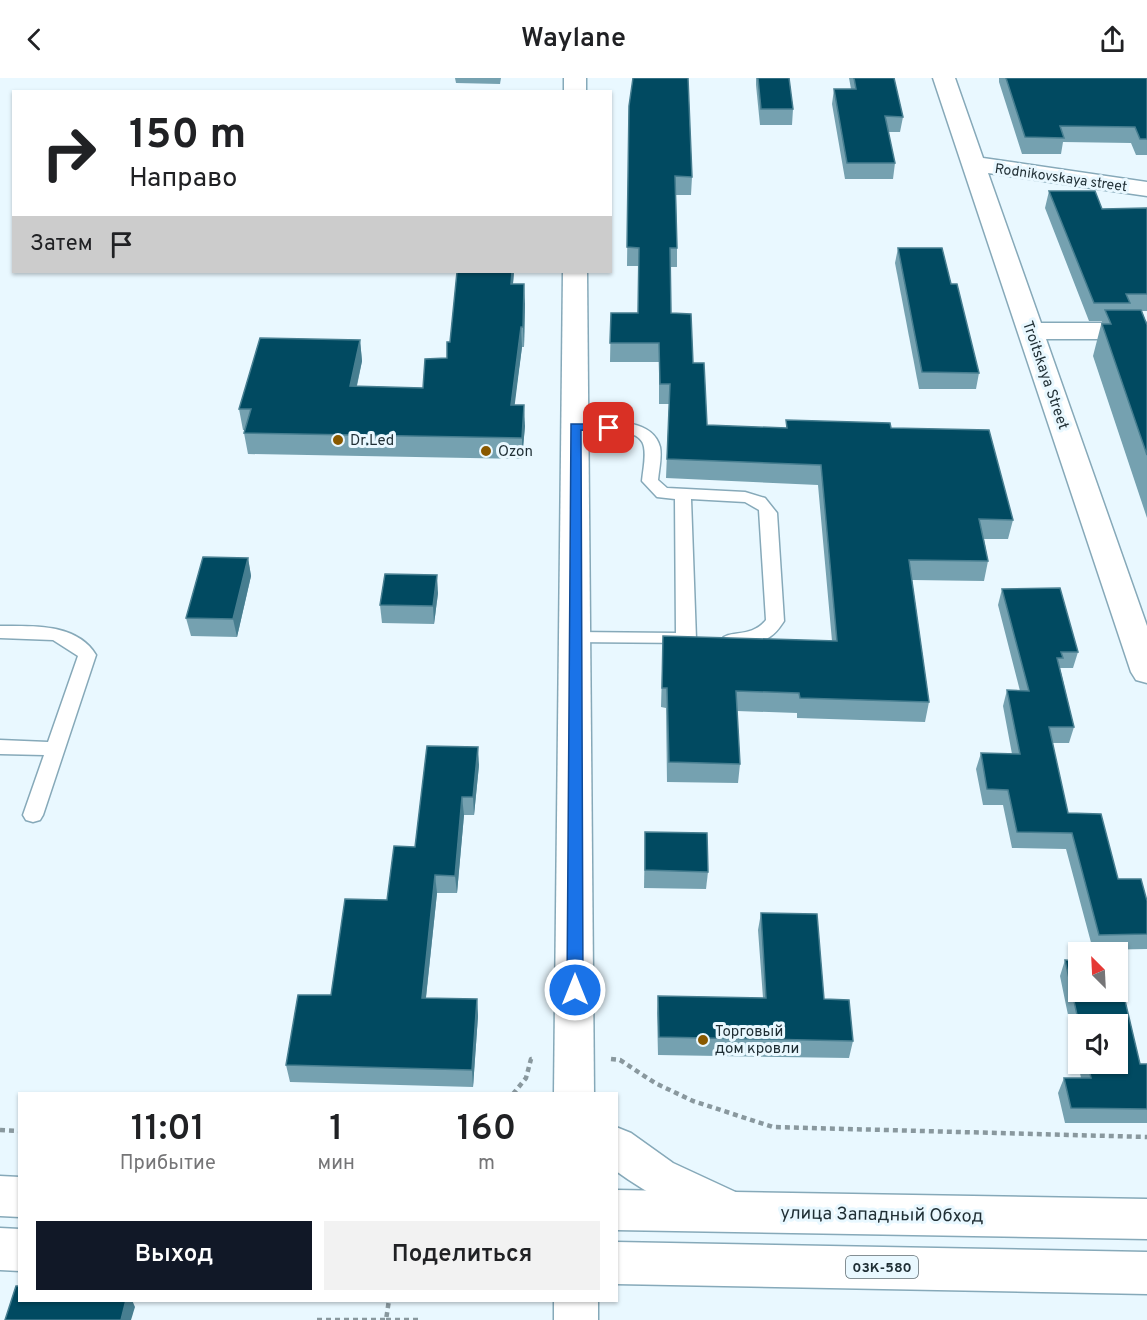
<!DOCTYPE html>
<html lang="ru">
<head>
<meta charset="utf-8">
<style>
	body { margin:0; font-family:Overpass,sans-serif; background:#f2f2f2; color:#202124; height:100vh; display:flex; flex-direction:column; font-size:22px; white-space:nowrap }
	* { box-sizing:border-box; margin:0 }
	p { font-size:20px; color:#757577 }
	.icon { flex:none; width:33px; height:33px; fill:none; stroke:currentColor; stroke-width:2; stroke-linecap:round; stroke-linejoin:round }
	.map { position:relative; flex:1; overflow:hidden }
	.side { position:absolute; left:18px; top:1014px; width:600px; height:210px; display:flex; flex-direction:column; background:#fff; border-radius:0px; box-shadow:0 2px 4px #0004 }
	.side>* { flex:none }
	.guide { position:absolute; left:12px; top:12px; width:600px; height:183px; border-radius:0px; box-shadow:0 2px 4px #0004; background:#fff; color:#202124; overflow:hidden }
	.needle { width:39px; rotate:336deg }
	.buttons { position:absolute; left:1068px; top:864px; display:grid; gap:12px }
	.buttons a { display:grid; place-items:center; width:60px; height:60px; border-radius:0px; background:#fff; box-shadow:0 2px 4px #0004; font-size:30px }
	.pin { position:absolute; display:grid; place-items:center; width:51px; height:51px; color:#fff; margin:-26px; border-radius:12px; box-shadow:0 3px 9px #0006 }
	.me { position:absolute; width:66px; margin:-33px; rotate:0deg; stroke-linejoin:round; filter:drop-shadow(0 0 4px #0008) }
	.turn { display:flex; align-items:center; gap:21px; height:126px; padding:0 18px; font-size:27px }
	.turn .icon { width:78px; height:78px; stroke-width:2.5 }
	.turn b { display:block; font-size:42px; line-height:51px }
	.then { display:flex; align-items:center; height:57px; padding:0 18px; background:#0003; gap:12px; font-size:22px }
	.eta { display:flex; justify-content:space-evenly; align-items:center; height:102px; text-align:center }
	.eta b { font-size:36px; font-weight:600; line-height:42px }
	.cta { display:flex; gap:12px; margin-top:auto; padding:12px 18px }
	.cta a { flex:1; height:69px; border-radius:0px; background:#111827; color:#fff; font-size:24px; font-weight:600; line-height:69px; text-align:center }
	.cta a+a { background:#f2f2f2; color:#202124 }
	header { display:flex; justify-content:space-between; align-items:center; height:78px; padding:0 18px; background:#fff; font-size:27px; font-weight:600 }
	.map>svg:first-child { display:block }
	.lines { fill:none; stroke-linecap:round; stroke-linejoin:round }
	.lane-casing { stroke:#86a9b9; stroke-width:3 }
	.street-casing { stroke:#86a9b9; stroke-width:3 }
	.secondary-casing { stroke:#86a9b9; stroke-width:3 }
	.highway-casing { stroke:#86a9b9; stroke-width:3 }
	.path { stroke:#89989e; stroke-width:4.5; stroke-dasharray:5 4; stroke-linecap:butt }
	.lane { fill:#fff; fill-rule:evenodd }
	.street { fill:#fff; fill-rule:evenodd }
	.secondary { fill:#fff; fill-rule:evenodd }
	.highway { fill:#fff; fill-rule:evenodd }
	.wall { fill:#75a1b0; fill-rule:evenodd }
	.shaded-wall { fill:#477e90 }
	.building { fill:#014a61; stroke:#477e90; stroke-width:1.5 }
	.route { fill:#1a73e8; stroke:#114b97; stroke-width:1.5 }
	.poi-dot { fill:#895900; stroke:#e9f8ff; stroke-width:2 }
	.labels { text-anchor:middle; stroke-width:6; stroke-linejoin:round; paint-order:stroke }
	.far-street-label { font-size:14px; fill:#1f2e34; stroke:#e9f8ff }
	.shield { fill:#e9f8ff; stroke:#5c6b71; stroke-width:1.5 }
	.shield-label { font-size:14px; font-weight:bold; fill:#1f2e34 }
	.street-label { font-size:15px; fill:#1f2e34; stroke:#e9f8ff }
	.poi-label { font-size:15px; fill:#1f2e34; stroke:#e9f8ff; text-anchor:start }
	.near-street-label { font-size:18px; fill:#1f2e34; stroke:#e9f8ff }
</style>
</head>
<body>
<header><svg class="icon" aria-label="back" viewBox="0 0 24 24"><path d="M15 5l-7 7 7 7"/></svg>Waylane<svg class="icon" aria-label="share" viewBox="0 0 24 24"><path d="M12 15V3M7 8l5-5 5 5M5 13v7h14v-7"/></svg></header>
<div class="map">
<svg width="1147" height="1242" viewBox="0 0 1147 1242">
	<rect width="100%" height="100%" fill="#e9f8ff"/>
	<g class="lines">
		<g class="lane-casing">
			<g id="lane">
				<path d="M575 344C599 344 652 337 660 369 662 379 659 391 658 402L667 410 745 414 765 420 777 435 784 543C780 549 777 554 771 558 761 566 729 575 721 562 729 551 751 561 766 542L759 432 745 424 691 421 696 561 693 565 569 564 566 560 569 556 575 554 676 555 675 421 657 419 642 403C643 392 646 380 644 369 640 344 587 357 570 352L567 349Z"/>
				<path d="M0 548C32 548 77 545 96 577L43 737 40 742 33 744 26 742 23 737 44 677 0 676V662L48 664 78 578 53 562 0 560Z"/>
			</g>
		</g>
		<g class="street-casing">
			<polygon id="street" points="933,0 955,0 983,80 1147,104 1147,118 988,95 1041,245 1147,245 1147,261 1046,261 1147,548 1147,605 1136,602 1131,594"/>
		</g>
		<g class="secondary-casing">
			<g id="secondary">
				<rect x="564" y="0" width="22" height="14"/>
				<polygon points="563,194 587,194 594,1016 554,1016"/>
				<path d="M616 1049 631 1055 673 1085 742 1117 748 1131 742 1145 727 1151C688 1136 650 1118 616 1093Z"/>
				<rect x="554" y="1222" width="44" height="20"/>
			</g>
		</g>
		<g class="highway-casing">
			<g id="highway">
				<polygon points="0,1098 20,1099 20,1139 0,1138"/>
				<polygon points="616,1112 1147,1121 1147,1161 616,1152"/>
				<polygon points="0,1150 20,1151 20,1193 0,1192"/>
				<polygon points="616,1164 1147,1174 1147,1216 616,1206"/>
			</g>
		</g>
		<g class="path">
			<polyline points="611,981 620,982 655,1005 693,1023 773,1049 1147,1059"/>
			<polyline points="513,1016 526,1000 531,981 535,981"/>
			<polyline points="0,1052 20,1053"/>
			<polyline points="317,1242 386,1242 389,1222"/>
			<polyline points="386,1242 420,1242"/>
		</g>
		<use href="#lane" class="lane"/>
		<use href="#street" class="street"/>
		<use href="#secondary" class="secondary"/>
		<use href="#highway" class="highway"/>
	</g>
	<g class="wall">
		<polygon points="455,0 501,0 500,6 456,5"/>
		<polygon points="756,0 789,0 793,31 792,47 760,47 756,7"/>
		<polygon points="849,0 894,0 903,39 900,54 888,54 895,85 893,101 845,101 832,26 834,11 851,11"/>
		<polygon points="999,0 1147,0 1147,77 1136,77 1131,65 1063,64 1061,76 1022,76 999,4"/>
		<polygon points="629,28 692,99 691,117 676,117 677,170 677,189 670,189 671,235 693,285 707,347 786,350 786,342 891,350 1013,442 1008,461 984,461 988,483 984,503 912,502 929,624 925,644 797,640 797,635 737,633 740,686 738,705 667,704 666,630 661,629 663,558 832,563 818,407 666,400 669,326 659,326 659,284 610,284 611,235 638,235 638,188 627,188"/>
		<polygon points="1049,113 1102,131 1147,130 1147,233 1142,233 1147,247 1147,440 1093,278 1102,243 1089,243 1045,130"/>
		<polygon points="898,170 951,206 979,295 976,311 919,311 895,185"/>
		<polygon points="457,194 514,194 513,206 525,226 524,269 522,269 514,327 525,348 522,381 248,376 244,355 245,352 243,352 239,331 360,262 362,283 357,308 423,310 447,280 450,264"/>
		<polygon points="248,480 251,498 237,559 191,558 186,540"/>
		<polygon points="1002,511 1078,574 1073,590 1060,590 1074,649 1069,665 1052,665 1068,735 1118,801 1147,823 1147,871 1093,872 1066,771 1012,770 1003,727 983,727 976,691 981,675 1012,676 1003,628 1007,612 1020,613 998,527"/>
		<polygon points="438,515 434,546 382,545 380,527"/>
		<polygon points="479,687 474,737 464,737 457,815 437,815 426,920 477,921 478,938 473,1009 290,1004 286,987 331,917 387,822"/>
		<polygon points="645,754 708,794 706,811 644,810"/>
		<polygon points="761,835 824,921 853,963 849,980 658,977 657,935 658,918 763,920 758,852"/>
		<path d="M1065 882 1078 883V914H1118V893L1140 986H1147V1045H1065L1058 1015 1064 1000H1081L1060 898ZM1078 946H1118V986H1078Z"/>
	</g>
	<g class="shaded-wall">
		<polygon points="512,194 514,194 511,226 511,206"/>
		<polygon points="524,206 525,226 524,269 523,249"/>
		<polygon points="521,249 522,269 512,348 511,327"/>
		<polygon points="360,262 362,283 352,329 350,308"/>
		<polygon points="524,327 525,348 522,381 522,360"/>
		<polygon points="248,480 251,498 237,559 233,541"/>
		<polygon points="437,497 438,515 434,546 433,528"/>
		<polygon points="478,669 479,687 474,737 473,719"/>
		<polygon points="462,719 464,737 457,815 455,798"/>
		<polygon points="435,797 437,815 424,937 422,920"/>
		<polygon points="477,921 478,938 473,1009 472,992"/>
		<polygon points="126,1222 132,1222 135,1229 131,1242 121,1242"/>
	</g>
	<g class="building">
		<polygon points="633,0 688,0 692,99 675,98 677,170 670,170 671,235 691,236 693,285 704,285 707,347 787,350 786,342 890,345 891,350 989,352 1013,442 979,441 988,483 909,482 929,624 800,620 799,615 736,613 740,686 669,684 667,610 662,610 663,558 837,563 821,387 667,381 670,306 660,306 659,265 610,265 611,235 638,235 639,170 627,169 629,28"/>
		<polygon points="758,0 789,0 793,31 761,31"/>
		<polygon points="854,0 894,0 903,39 885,38 895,85 847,85 834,11 856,11"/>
		<polygon points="1006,0 1147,0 1147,61 1140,61 1135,49 1060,48 1064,60 1025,59"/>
		<polygon points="1049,113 1095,113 1102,131 1147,130 1147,216 1126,216 1130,225 1094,225"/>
		<polygon points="898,170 942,170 951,206 957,206 979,295 922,294"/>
		<polygon points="457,194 512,194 511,206 524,206 523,249 521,249 511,327 524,327 522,360 244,355 251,331 239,331 260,260 360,262 350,308 423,310 425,281 447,280 447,264 450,264"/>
		<polygon points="1105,232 1141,232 1147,247 1147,377 1102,246 1111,246"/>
		<polygon points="203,479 248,480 233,541 186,540"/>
		<polygon points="385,496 437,497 433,528 380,527"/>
		<polygon points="1060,510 1078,574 1061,574 1063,580 1057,580 1074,649 1049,649 1068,735 1101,736 1118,801 1141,801 1147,823 1147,856 1099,857 1072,755 1017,754 1008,712 987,711 981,675 1020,676 1007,612 1029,613 1002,511"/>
		<polygon points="427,668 478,669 473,719 462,719 455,798 435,797 422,920 477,921 472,992 286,987 298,917 331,917 345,821 387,822 394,768 415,769"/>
		<polygon points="645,754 707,755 708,794 645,792"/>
		<polygon points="761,835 817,836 824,921 849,922 853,963 659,959 658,918 766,920"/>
		<polygon points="1065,882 1078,883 1078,914 1118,914 1118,893 1140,986 1147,986 1147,1031 1071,1030 1064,1000 1091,1000 1088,986 1118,986 1118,946 1079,946"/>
		<polygon points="16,1208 20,1208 20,1222 126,1222 121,1242 5,1242"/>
	</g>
	<polygon class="route" points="571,346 609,346 615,350 609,353 581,352 583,912 580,917 569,917 567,912"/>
	<g class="poi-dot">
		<circle cx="338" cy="362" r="6"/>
		<circle cx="486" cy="373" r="6"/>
		<circle cx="703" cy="962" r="6"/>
	</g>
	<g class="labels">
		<g class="far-street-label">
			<text transform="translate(1061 99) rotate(8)" y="5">Rodnikovskaya street</text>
		</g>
		<rect class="shield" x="846" y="1178" width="72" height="22" rx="4.5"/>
		<g class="shield-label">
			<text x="882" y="1194">03К-580</text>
		</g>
		<g class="street-label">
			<text transform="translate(1046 297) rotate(71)" y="5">Troitskaya Street</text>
		</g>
		<g class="poi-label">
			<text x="350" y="367">Dr.Led</text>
			<text x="498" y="378">Ozon</text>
			<text x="715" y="958">Торговый<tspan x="715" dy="17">дом кровли</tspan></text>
		</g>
		<g class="near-street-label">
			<text transform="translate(882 1136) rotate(1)" y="6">улица Западный Обход</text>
		</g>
	</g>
</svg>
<div class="buttons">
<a><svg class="needle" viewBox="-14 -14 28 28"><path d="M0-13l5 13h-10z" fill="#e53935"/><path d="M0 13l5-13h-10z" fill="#757577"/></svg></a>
<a><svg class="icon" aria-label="sound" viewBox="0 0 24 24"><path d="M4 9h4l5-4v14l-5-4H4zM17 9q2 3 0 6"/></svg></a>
</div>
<div class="pin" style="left:609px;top:350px;background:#d93025"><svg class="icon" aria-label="arrive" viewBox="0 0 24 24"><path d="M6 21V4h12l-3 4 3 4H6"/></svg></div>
<svg class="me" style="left:575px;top:912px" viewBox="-20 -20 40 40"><circle r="17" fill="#1a73e8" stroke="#fff" stroke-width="3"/><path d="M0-11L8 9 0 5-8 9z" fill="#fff"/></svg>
<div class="guide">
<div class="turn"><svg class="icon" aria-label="right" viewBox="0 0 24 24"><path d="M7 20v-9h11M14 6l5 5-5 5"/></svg><div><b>150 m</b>Направо</div></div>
<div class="then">Затем<svg class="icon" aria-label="arrive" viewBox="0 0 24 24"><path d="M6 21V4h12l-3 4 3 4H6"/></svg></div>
</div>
<section class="side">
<div class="eta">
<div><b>11:01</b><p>Прибытие</p></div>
<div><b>1</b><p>мин</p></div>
<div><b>160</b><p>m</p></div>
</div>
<div class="cta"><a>Выход</a><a>Поделиться</a></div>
</section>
</div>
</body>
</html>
